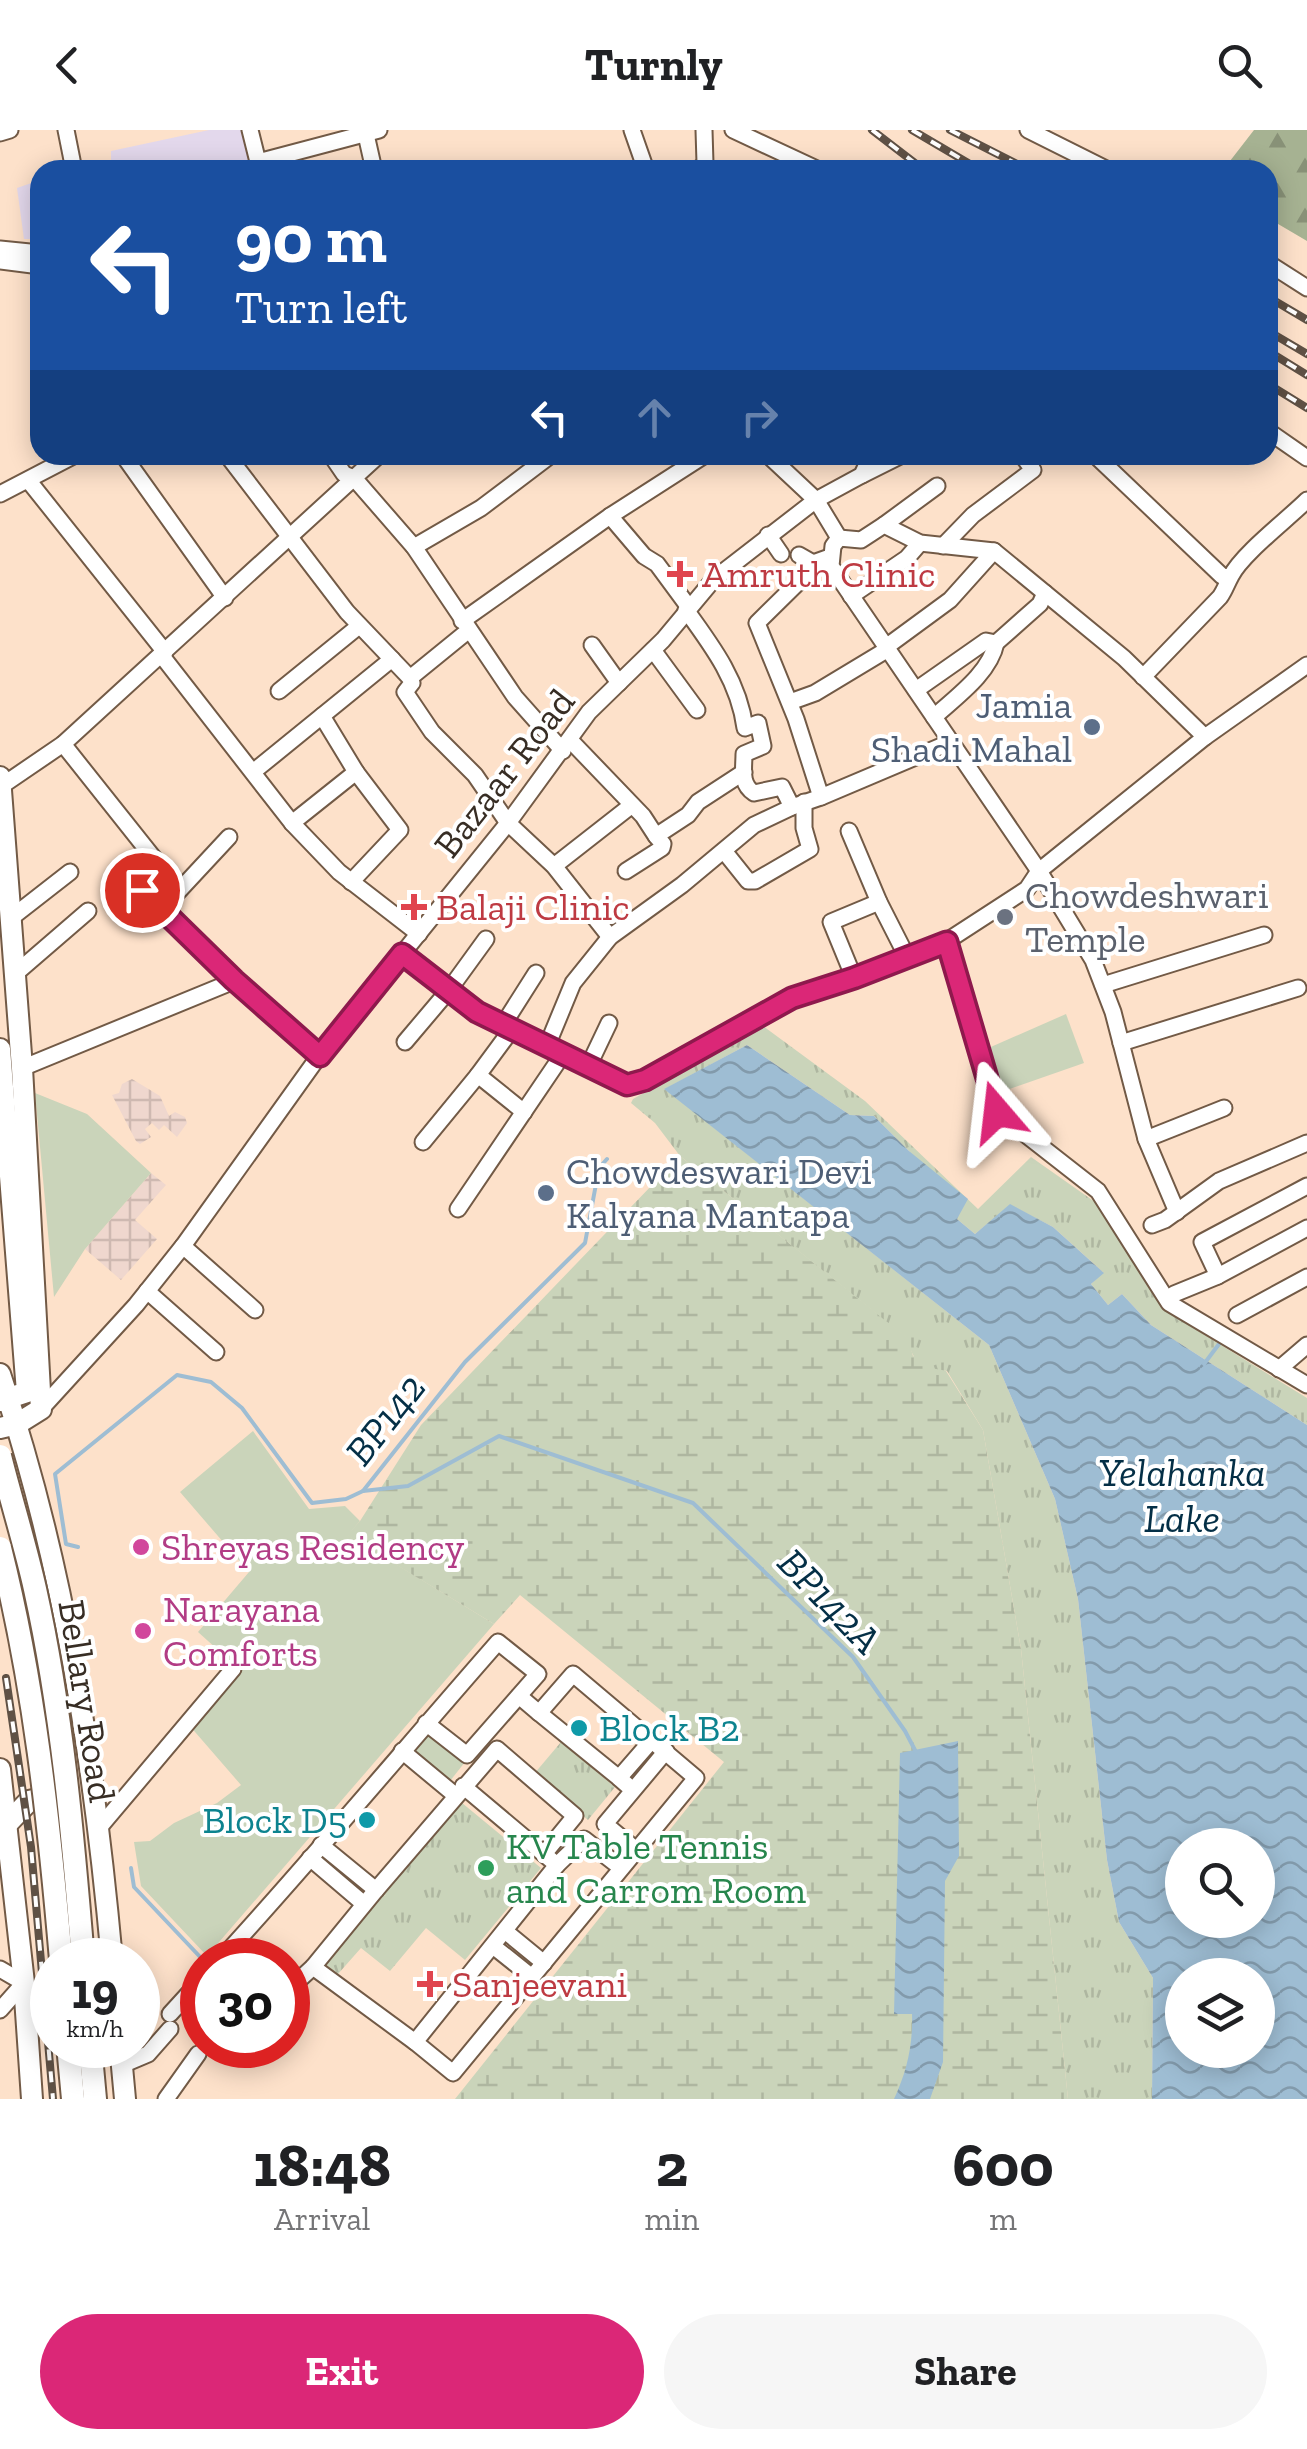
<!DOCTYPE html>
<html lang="en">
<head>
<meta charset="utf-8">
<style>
	body { margin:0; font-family:"Zilla Slab",serif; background:#f6f6f6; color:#202124; height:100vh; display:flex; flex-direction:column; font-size:38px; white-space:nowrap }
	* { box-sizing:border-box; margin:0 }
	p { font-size:32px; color:#757577 }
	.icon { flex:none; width:55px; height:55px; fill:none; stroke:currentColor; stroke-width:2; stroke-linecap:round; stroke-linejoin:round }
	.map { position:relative; height:1969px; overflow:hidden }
	.drawer { display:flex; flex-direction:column; background:#fff; flex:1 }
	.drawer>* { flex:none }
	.top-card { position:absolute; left:30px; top:30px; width:1248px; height:305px; border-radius:30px; box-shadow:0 5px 25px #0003; background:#1a4fa0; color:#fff; overflow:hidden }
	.buttons { position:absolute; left:1165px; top:1698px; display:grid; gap:20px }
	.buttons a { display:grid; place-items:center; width:110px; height:110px; border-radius:50%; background:#fff; box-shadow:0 5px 25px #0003; font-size:50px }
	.speed { position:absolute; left:30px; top:1808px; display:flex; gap:20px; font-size:50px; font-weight:700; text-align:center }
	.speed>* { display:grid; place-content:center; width:130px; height:130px; border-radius:50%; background:#fff; box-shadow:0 5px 25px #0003; line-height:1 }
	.speed small { font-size:25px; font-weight:400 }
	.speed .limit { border:15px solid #d22; background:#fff; color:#111 }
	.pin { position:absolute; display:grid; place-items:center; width:85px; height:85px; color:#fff; margin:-42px; border:5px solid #fff; border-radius:50%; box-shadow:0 2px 10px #0007 }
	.me { position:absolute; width:110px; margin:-55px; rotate:343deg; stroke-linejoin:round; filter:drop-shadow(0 0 8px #0008) }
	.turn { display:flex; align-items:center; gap:35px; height:210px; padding:0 40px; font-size:45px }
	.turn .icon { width:130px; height:130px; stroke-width:2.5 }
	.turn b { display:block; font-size:70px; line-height:85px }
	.lanes { display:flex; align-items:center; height:95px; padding:0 40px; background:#0003; justify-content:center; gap:50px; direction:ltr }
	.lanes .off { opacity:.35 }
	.eta { display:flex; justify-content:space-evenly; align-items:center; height:170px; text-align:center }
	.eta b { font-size:60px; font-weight:700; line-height:70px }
	.cta { display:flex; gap:20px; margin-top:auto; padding:20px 40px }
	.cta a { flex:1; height:115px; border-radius:60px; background:#db2777; color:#fff; font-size:40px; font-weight:700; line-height:115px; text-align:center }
	.cta a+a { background:#f6f6f6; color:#202124 }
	header { display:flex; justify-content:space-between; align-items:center; height:130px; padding:0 40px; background:#fff; font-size:45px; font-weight:700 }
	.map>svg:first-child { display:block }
	.industrial { fill:url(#industrial-grid) }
	.medical { fill:#e3d8ec }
	.grass { fill:#cad4ba }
	.forest { fill:url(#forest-firs) }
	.wetland { fill:url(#wetland-marsh) }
	.park { fill:url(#park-tufts) }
	.water { fill:url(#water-waves); fill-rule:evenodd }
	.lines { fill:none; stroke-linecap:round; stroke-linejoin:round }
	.stream { stroke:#9ebdd3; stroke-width:4 }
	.minor-casing { stroke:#725a46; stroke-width:19 }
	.major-casing { stroke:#725a46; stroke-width:24 }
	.highway-casing { stroke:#725a46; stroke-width:26 }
	.minor { stroke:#fff; stroke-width:15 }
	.major { stroke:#fff; stroke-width:20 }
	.highway { stroke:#fff; stroke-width:22 }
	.rail-casing { stroke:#5f5145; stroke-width:8 }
	.rail { stroke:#fff; stroke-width:4; stroke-dasharray:11; stroke-linecap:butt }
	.highway-bridge-casing { stroke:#725a46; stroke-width:26; stroke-linecap:butt }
	.highway-bridge { stroke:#fff; stroke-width:22 }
	.route-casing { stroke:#8e194d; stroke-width:25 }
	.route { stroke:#db2777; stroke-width:18 }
	.health-dot { fill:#e0444e; stroke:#fff; stroke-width:4 }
	.service-dot { fill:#5c6f8a; stroke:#fff; stroke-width:4 }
	.worship-dot { fill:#6b7280; stroke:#fff; stroke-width:4 }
	.hotel-dot { fill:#d1479c; stroke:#fff; stroke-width:4 }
	.culture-dot { fill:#0f9aa8; stroke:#fff; stroke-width:4 }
	.leisure-dot { fill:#2e9e5b; stroke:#fff; stroke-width:4 }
	.labels { text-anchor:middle; stroke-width:8; stroke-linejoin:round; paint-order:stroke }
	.health-label { font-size:38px; fill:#be3a42; stroke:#fff; text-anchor:start }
	.service-label { font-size:38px; fill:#4e5e75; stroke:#fff; text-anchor:end }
	.street-label { font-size:38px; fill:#372d24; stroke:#fff }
	.worship-label { font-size:38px; fill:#5b616d; stroke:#fff; text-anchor:start }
	.hotel-label { font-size:38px; fill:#b23c85; stroke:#fff; text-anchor:start }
	.culture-label { font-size:38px; fill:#0d838f; stroke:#fff; text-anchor:start }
	.leisure-label { font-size:38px; fill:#27864d; stroke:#fff; text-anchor:start }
	.water-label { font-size:40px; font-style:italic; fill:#042f46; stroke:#fff }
</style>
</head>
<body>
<header><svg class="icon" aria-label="back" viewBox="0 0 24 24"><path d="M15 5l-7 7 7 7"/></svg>Turnly<svg class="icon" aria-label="search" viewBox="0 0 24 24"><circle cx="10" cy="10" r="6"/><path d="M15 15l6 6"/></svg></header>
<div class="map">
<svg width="1307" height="1969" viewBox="0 0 1307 1969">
	<defs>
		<pattern id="industrial-grid" width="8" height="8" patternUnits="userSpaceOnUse" patternTransform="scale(2.5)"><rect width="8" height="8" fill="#efd7ce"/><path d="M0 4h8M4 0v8" fill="none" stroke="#ceb9b1"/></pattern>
		<pattern id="forest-firs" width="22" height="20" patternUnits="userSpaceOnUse" patternTransform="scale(2.5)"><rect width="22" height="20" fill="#a6b292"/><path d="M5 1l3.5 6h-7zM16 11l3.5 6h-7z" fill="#889177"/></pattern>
		<pattern id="wetland-marsh" width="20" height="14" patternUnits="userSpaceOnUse" patternTransform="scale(2.5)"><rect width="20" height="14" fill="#cad4ba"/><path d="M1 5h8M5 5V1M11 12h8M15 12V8" fill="none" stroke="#aeb6a0"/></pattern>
		<pattern id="park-tufts" width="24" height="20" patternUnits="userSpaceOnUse" patternTransform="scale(2.5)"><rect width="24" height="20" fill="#cad4ba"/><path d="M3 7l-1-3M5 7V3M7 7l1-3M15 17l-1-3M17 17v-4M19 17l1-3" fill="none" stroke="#aeb6a0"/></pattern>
		<pattern id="water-waves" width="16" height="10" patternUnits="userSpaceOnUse" patternTransform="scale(2.5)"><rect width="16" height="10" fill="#9ebdd3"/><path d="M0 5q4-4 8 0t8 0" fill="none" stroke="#829aab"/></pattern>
	</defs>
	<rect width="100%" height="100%" fill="#fde1ca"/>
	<g class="industrial">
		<polygon points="132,949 160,966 169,986 175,982 185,987 187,993 177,1007 164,995 159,1000 152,993 145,999 151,1007 140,1014 136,1011 112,965 119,963 122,954"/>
		<polygon points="151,1043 166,1055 135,1090 157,1109 121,1150 85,1119"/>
	</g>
	<g class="medical">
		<polygon points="209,0 241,0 251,40 111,40 111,21"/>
		<polygon points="40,50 40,109 24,109 17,58"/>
	</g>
	<g class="grass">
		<polygon points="1066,884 1084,933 1001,962 984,920"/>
		<polygon points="35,963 87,984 151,1043 85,1119 54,1167"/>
		<polygon points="253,1301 309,1379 345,1376 360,1391 348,1405 494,1494 207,1826 141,1756 134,1712 150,1711 174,1693 217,1673 241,1655 189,1595 237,1537 198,1502 249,1442 180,1362"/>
		<polygon points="426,1602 465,1632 450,1651 411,1620"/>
	</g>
	<polygon class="forest" points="1254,0 1307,0 1307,111 1268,88 1268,40 1223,40"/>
	<polygon class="wetland" points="680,1026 908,1208 913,1226 946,1241 983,1300 1021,1519 1068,1969 455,1969 724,1632 520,1465 494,1494 347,1405 360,1391 421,1295"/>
	<g class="park">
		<path d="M763 896 865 971 978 1079 1031 1027 1095 1072 1166 1181 1307 1268V1295L1151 1195 1122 1164 1108 1175 1091 1154 1103 1142 1053 1097 1010 1075 975 1104 957 1089 909 1021 874 986 850 985 747 915 665 959 989 1215 1055 1369 1078 1469 1107 1730 1119 1792 1153 1848 1152 1969H1068L1021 1519 983 1300 947 1241C919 1236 915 1236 907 1208L680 1026 655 993 631 973 633 969Z"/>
		<polygon points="561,1612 615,1657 588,1690 534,1644"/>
		<polygon points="456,1668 541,1738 465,1830 426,1798 390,1841 361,1818 338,1844 325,1834 382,1764 386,1766 379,1760"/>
	</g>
	<g class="water">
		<path d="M747 915 850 985 874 986 909 1021 968 1069 957 1089 975 1104 1010 1074 1053 1097 1104 1143 1091 1154 1108 1175 1122 1164 1151 1195 1307 1295V1969H1152L1153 1848 1119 1792 1107 1730 1078 1469 1055 1369 989 1215 664 959ZM1182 1715H1258V1790H1182ZM1182 1845H1258V1920H1182Z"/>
		<path d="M958 1611 959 1726 945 1751 943 1932 930 1969H894C907 1941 913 1915 912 1884H894L900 1623Z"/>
	</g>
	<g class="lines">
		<g class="stream">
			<polyline points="1204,1234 1222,1210"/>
			<polyline points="363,1361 408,1356 499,1306 693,1373 853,1527 905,1601 916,1622"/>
			<polyline points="78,1417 66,1414 55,1344 177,1245 211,1252 242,1278 312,1373 346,1369 363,1361 465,1232 585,1113 599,1038 607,1029"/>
			<polyline points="131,1738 134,1757 203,1830"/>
		</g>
		<g class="minor-casing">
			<g id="minor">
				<polyline points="66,0 73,35"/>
				<polyline points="250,0 260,40"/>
				<polyline points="365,0 374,40"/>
				<polyline points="632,0 646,40"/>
				<polyline points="733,0 819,40"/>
				<polyline points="1028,0 1108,40"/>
				<polyline points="0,3 10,0"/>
				<polyline points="258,32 379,0"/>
				<polyline points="698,40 705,33 704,0"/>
				<polyline points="0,119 40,123"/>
				<polyline points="0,131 40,136"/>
				<polyline points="1268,133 1307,158"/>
				<polyline points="1268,301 1307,328"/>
				<polyline points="123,325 225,468"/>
				<polyline points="227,325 347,482 410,548 412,553 405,562 432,602 475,645 508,693 554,736 610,807"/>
				<polyline points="331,325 344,344 354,348 414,417 515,567 563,621"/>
				<polyline points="768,325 816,370 839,408 833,416 831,436 1039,741 1093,830 1113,882 1146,1009 1177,1082"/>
				<polyline points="1095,325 1222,446 1229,447"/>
				<polyline points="862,345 902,325"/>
				<polyline points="28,350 165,522"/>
				<polyline points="0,364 75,325"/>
				<polyline points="884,395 937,356"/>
				<polyline points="768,405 781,424"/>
				<polyline points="839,408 861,410 884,395 920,413 994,421 1124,528 1205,607"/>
				<polyline points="943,416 973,385 1033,340 1022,325"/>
				<polyline points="414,417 481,378 551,325"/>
				<polyline points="799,425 813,433 827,428"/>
				<polyline points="819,432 757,493 796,589 821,667 951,612"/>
				<polyline points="851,466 907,428 920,413"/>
				<polyline points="688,476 657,434 644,426 610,386 705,325"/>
				<path d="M686 480C713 517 739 552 745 598L758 593 763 616 744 624C744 639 740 654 754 663L782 657 792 677 821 667"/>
				<polyline points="462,491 610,386"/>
				<polyline points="592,515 619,553"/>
				<polyline points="886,517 950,470 994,421"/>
				<polyline points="653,520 697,580"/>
				<polyline points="162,526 292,693 339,742 419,804"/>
				<path d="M1143 547 1220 467C1225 460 1227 453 1231 446 1242 424 1288 389 1307 370"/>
				<polyline points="410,548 469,500"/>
				<polyline points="916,560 986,511 996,513 1040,474 1045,463"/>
				<polyline points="279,561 359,496"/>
				<polyline points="790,572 815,563 888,519"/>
				<path d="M934 587C956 567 990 543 996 513"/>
				<polyline points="570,610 643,686 656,706 688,685 698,672 744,642"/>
				<polyline points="63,614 156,731"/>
				<polyline points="253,642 392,529"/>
				<polyline points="0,657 63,614 379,325"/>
				<polyline points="292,693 356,642 322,586"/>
				<polyline points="849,701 879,772 907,827"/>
				<polyline points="724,721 748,751 755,751 810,719 804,698 804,672"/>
				<polyline points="554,736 632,675"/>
				<polyline points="626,741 662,718 663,714 656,706"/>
				<polyline points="351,752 400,700 356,642"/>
				<polyline points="142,760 234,851"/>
				<polyline points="162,779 229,707"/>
				<polyline points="11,788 70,742"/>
				<polyline points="947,811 997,982 1098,1061 1169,1173 1307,1255"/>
				<polyline points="402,824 477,882 627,955 645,950 792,868 854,848 947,811 1027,759 1039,741 1205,607 1307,535"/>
				<polyline points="15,844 88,781"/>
				<polyline points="854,848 831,792 879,772"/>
				<polyline points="1103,855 1264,805"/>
				<polyline points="503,895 536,843"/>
				<polyline points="512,899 478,945 524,982"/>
				<polyline points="405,912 449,860 486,809"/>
				<polyline points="1121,913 1298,858"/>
				<polyline points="547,916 573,853 610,807 682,755 754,695 792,677"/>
				<polyline points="589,935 609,893"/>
				<polyline points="22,938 234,851 319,926"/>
				<polyline points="1146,1009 1224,978"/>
				<polyline points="423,1012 478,945"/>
				<polyline points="458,1079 563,924"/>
				<polyline points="1152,1095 1165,1090 1219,1051 1307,1013"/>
				<polyline points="183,1116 255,1180"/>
				<polyline points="1218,1146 1202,1112 1307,1056"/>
				<polyline points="147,1161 216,1222"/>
				<polyline points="1174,1164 1218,1146 1307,1098"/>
				<polyline points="1237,1185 1307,1147"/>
				<polyline points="1279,1239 1307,1215"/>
				<polyline points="41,1279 136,1175 183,1116 314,933 508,693 589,582 663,510 714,449 816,370 862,345 871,325"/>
				<polyline points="539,1583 619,1648"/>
				<polyline points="402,1621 455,1665"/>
				<polyline points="627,1655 619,1648 652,1610"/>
				<polyline points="463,1656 557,1735 415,1912 453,1943 696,1648 573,1544 539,1583 519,1566"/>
				<polyline points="99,1698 233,1539"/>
				<polyline points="321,1715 376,1760 497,1619 575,1686 544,1724"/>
				<polyline points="635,1719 605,1694 666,1621"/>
				<polyline points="310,1728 364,1774"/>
				<polyline points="557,1735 584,1709 620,1737"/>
				<polyline points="505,1801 544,1833"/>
				<polyline points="493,1816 532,1847"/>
				<path d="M220 1830C315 1726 405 1618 498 1512L538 1544 467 1625 426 1593"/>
				<polyline points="313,1837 376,1760"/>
				<polyline points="0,1839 24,1853 0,1880"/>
				<polyline points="288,1860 313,1837 415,1912"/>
				<polyline points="170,1884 202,1849"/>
				<polyline points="122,1935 148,1924 170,1899"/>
				<polyline points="166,1969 198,1924"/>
			</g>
		</g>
		<g class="major-casing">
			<g id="major">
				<polyline points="0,647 22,938 41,1279 17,1294 0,1298"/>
				<polyline points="0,919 27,1262 0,1271"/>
				<path d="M0 1244C64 1433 94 1631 112 1830"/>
				<polyline points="0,1639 24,1853 32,1969"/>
				<polyline points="8,1693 29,1671 60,1664"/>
				<polyline points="120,1915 125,1969"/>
			</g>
		</g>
		<g class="highway-casing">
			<g id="highway">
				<polyline points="68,1915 73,1969"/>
				<polyline points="90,1915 95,1969"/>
			</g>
		</g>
		<use href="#minor" class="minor"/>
		<use href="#major" class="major"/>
		<use href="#highway" class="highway"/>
		<g class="rail-casing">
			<g id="rail">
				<polyline points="872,0 924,40"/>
				<polyline points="912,0 980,40"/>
				<polyline points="950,0 1029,40"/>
				<polyline points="1268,167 1307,190"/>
				<polyline points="1268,201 1307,224"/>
				<polyline points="1268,221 1307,245"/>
				<polyline points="1268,254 1307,278"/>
				<polyline points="6,1548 31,1717 53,1969"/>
			</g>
		</g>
		<use href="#rail" class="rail"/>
		<g class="highway-bridge-casing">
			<g id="highway-bridge">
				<path d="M0 1326C11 1370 25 1414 35 1459 62 1581 73 1706 83 1830"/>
				<path d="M0 1418C34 1553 49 1691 61 1830"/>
			</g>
		</g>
		<use href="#highway-bridge" class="highway-bridge"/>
	</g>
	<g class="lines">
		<g class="route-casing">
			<polyline id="route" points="142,760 234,850 320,926 402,824 477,882 627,955 645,950 792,868 854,848 947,812 997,982"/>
		</g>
		<use href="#route" class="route"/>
	</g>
	<g class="health-dot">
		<path d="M675 429h10v10h10v10h-10v10h-10v-10h-10v-10h10z"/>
		<path d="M409 762h10v10h10v10h-10v10h-10v-10h-10v-10h10z"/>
		<path d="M425 1839h10v10h10v10h-10v10h-10v-10h-10v-10h10z"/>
	</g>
	<g class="service-dot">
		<circle cx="1092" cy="597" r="10"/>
		<circle cx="546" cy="1063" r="10"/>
	</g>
	<circle class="worship-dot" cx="1005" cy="787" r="10"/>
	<g class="hotel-dot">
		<circle cx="141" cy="1417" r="10"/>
		<circle cx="143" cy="1501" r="10"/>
	</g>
	<g class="culture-dot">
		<circle cx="579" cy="1598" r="10"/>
		<circle cx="367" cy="1690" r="10"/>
	</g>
	<circle class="leisure-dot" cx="486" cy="1738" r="10"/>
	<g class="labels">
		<g class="health-label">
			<text x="702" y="457">Amruth Clinic</text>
			<text x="436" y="790">Balaji Clinic</text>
			<text x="452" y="1867">Sanjeevani</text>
		</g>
		<g class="service-label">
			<text x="1072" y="588">Jamia<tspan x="1072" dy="44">Shadi Mahal</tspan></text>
			<text x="566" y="1054" text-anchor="start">Chowdeswari Devi<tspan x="566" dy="44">Kalyana Mantapa</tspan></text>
		</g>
		<g class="street-label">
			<text transform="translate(504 643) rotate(-52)" y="13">Bazaar Road</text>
			<text transform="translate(87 1571) rotate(81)" y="13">Bellary Road</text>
		</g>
		<g class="worship-label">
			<text x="1025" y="778">Chowdeshwari<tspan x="1025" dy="44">Temple</tspan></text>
		</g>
		<g class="hotel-label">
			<text x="161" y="1430">Shreyas Residency</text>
			<text x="163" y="1492">Narayana<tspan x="163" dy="44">Comforts</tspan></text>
		</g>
		<g class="culture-label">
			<text x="599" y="1611">Block B2</text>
			<text x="347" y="1703" text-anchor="end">Block D5</text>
		</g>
		<g class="leisure-label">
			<text x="506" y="1729">KV Table Tennis<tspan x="506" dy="44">and Carrom Room</tspan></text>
		</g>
		<g class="water-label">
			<text transform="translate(385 1289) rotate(-52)" y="14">BP142</text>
			<text x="1182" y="1356">Yelahanka<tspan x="1182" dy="46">Lake</tspan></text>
			<text transform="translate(830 1471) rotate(46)" y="14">BP142A</text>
		</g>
	</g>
</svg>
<div class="buttons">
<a><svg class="icon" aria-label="search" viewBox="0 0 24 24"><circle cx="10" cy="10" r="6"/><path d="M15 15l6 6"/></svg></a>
<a><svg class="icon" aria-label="layers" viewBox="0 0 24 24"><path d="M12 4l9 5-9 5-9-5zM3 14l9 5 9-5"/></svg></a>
</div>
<div class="speed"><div>19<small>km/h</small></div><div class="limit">30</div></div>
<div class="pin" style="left:142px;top:760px;background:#d93025"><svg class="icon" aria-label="arrive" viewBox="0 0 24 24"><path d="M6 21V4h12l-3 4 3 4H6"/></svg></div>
<svg class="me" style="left:997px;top:982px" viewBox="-20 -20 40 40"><path d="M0-17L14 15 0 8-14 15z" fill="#db2777" stroke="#fff" stroke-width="4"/></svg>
<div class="top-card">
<div class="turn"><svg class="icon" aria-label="left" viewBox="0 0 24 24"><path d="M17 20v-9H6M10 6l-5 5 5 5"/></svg><div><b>90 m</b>Turn left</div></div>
<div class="lanes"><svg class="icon" aria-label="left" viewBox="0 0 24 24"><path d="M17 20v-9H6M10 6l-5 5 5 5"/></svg><svg class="icon off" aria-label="ahead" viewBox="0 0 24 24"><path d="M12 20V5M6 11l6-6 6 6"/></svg><svg class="icon off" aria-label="right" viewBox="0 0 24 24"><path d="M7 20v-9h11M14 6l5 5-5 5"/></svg></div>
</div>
</div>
<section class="drawer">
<div class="eta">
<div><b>18:48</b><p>Arrival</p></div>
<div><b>2</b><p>min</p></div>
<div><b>600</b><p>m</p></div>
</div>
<div class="cta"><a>Exit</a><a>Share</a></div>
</section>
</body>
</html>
